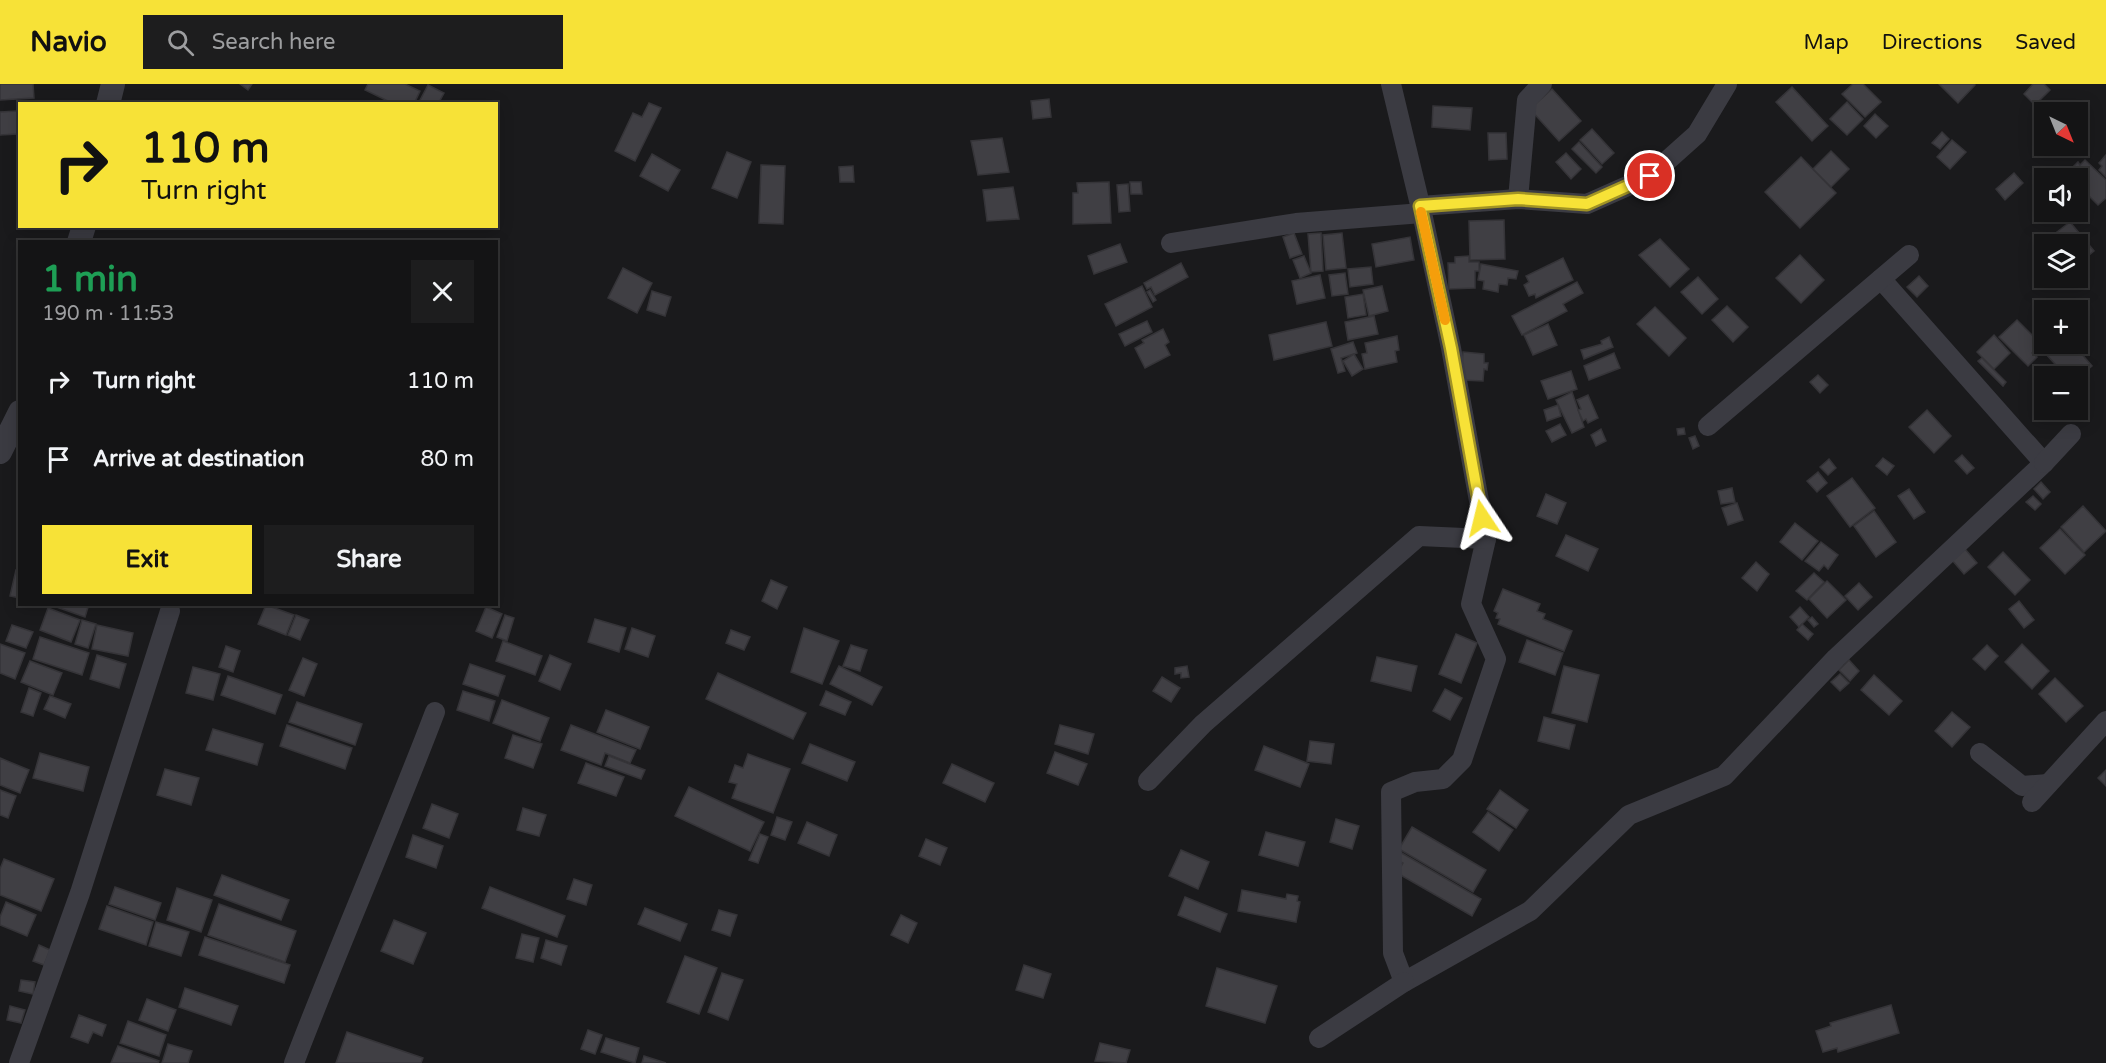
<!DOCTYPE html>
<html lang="en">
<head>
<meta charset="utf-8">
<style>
	body { margin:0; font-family:"Varela Round",sans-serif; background:#1d1d1e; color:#f1f3f6; height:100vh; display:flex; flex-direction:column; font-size:22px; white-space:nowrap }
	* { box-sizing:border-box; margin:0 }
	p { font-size:20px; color:#9d9ea0 }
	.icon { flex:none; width:33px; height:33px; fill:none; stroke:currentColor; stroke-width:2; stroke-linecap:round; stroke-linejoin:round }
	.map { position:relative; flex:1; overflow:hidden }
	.side { position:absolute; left:18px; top:156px; width:480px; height:366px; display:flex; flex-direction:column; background:#141415; border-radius:0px; box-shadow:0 3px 15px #0003,0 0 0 2px #333334 }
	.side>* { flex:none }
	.banner { position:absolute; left:18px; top:18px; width:480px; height:126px; border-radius:0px; box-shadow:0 3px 15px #0003,0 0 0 2px #333334; background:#f7e237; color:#111; overflow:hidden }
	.needle { width:39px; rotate:137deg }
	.tools { position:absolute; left:2034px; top:18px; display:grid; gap:12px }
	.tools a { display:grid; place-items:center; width:54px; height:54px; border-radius:0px; background:#141415; box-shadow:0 3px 15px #0003,0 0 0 2px #333334; font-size:30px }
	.pin { position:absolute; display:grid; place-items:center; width:51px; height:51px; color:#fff; margin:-26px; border:3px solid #fff; border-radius:50%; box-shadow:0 2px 6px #0007 }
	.me { position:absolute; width:66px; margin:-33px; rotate:350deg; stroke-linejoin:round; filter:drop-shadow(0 0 4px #0008) }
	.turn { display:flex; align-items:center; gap:21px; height:126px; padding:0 24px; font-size:27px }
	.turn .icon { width:78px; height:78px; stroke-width:2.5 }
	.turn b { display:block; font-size:42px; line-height:51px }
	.round { display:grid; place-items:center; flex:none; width:63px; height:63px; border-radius:0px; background:#1d1d1e }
	.summary { display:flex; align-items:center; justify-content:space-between; height:102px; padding:0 24px }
	h1 { font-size:36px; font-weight:800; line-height:45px; color:#1e9e55 }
	.action { display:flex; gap:12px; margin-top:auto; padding:12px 24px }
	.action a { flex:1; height:69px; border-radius:0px; background:#f7e237; color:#111; font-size:24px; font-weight:800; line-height:69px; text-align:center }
	.action a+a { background:#1d1d1e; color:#f1f3f6 }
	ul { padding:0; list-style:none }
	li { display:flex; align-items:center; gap:18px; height:78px; padding:0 24px }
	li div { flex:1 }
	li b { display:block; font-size:22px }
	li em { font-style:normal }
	header { display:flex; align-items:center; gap:36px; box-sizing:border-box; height:84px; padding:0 30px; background:#f7e237; color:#111 }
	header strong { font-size:28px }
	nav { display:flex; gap:33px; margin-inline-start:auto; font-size:21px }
	.search { width:420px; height:54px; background:#1d1d1e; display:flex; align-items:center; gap:15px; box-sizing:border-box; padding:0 21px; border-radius:0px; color:#9d9ea0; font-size:22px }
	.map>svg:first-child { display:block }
	.building { fill:#403f44; stroke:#353438; stroke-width:1.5 }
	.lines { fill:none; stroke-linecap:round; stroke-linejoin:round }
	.minor { stroke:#3b3b42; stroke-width:20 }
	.tertiary { stroke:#3b3b42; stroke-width:24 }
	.route-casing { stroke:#a19324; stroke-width:15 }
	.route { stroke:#f7e237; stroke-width:10 }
	.slow { stroke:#f59e0b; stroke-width:10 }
</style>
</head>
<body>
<header>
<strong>Navio</strong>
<div class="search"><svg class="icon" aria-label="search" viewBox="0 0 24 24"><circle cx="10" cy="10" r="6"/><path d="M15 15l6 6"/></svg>Search here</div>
<nav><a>Map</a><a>Directions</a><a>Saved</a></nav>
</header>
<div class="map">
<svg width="2106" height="979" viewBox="0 0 2106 979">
	<rect width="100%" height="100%" fill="#1a1a1c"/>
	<g class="building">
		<polygon points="0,0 33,0 34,14 0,16"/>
		<polygon points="240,0 252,0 248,6"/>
		<polygon points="368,0 405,0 420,7 414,20 394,20 365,6"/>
		<polygon points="1853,0 1863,0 1881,18 1865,33 1842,10"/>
		<polygon points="1939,0 1974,0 1975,1 1958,19"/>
		<polygon points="2033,0 2044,0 2050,6 2035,21 2024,10"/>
		<polygon points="428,1 444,9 438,20 418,20"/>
		<polygon points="1792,3 1828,42 1812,57 1776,18"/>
		<polygon points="1552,5 1581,37 1559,57 1530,25"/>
		<polygon points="1049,15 1051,33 1033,35 1031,17"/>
		<polygon points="1847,18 1863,35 1847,51 1830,35"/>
		<polygon points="649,19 661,24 635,77 615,67 633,29 642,33"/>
		<polygon points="1433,22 1472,24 1470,46 1432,43"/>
		<polygon points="17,27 18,50 0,51 0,28"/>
		<polygon points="1875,30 1888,42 1876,54 1864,42"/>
		<polygon points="1592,45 1614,69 1602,80 1580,56"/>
		<polygon points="1942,48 1949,55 1940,65 1932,59"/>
		<polygon points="1488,49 1506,49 1507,75 1489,76"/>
		<polygon points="1002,54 1009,88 978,91 971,57"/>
		<polygon points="2044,55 2044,62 2060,63 2052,72 2040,60"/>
		<polygon points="1952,56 1966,68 1950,85 1937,73"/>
		<polygon points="1579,58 1602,83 1596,89 1572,65"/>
		<polygon points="1831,67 1849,85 1831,103 1813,85"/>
		<polygon points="727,68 751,78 737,114 712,104"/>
		<polygon points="1566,69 1581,85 1571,95 1556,78"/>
		<polygon points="652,70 680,86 668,107 640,92"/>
		<polygon points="2106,71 2106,93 2099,86 2102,82 2099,79"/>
		<polygon points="1801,73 1836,109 1800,144 1765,108"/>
		<polygon points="2085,76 2106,96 2106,114 2098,121 2078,101 2078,94 2071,94 2066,90 2078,78 2080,81"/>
		<polygon points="761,81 785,82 783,140 759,139"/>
		<polygon points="853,82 854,98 840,98 839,83"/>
		<polygon points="2014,89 2023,99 2005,116 1996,105"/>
		<polygon points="1109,98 1111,139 1073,140 1073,109 1078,109 1077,99"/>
		<polygon points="1130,98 1141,98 1142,110 1131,110"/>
		<polygon points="1128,100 1130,127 1119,128 1117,101"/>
		<polygon points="1013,103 1019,135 987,137 983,106"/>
		<polygon points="1504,136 1505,175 1470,176 1469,137"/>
		<polygon points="2070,138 2094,167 2078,180 2078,160 2061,160 2053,151"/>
		<polygon points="1294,149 1302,170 1290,174 1283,153"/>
		<polygon points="1321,149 1323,187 1311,188 1308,150"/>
		<polygon points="1342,149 1346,184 1326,186 1323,151"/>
		<polygon points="1410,153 1414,176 1376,183 1372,160"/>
		<polygon points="1660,155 1689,185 1670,203 1639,171"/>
		<polygon points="1120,160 1127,178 1094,190 1088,172"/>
		<polygon points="2044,161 2044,181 2035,168"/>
		<polygon points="1800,171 1824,196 1801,219 1776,194"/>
		<polygon points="1304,172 1311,189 1300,194 1293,176"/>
		<polygon points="1469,172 1469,178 1479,178 1479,187 1475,187 1475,204 1449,205 1448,179 1455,179 1455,173"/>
		<polygon points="1563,174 1573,196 1536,214 1535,210 1529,212 1524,201 1529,198 1526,192"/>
		<polygon points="1181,179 1188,193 1155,211 1151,203 1147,205 1144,199"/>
		<polygon points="1481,180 1518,187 1516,195 1508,194 1507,201 1499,200 1498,208 1483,205 1484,197 1478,196"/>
		<polygon points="1371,183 1373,200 1350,203 1348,185"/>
		<polygon points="623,184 652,199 637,229 608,214"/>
		<polygon points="1345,189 1348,210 1332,212 1329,191"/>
		<polygon points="1320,191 1325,214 1297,220 1292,197"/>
		<polygon points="1919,192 1928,202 1917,213 1907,203"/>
		<polygon points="1698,193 1718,215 1702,230 1681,208"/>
		<polygon points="1577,198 1583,209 1563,220 1567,227 1522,251 1512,232"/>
		<polygon points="1142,202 1152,223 1116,242 1105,220"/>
		<polygon points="1382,202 1388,227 1369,232 1363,206"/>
		<polygon points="1150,206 1156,216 1153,218 1147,208"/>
		<polygon points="652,207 671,213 665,232 647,226"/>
		<polygon points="1363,210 1366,231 1348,234 1345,213"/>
		<polygon points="1727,222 1748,243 1733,258 1712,236"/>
		<polygon points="1655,223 1686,254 1669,272 1637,240"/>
		<polygon points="1374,232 1378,250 1348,256 1345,238"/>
		<polygon points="2017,236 2041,260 2032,269 2037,273 2028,282 1999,253"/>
		<polygon points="1147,237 1152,248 1125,262 1119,250"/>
		<polygon points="1326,238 1332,262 1274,276 1269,251"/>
		<polygon points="1548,240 1557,261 1533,271 1524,251"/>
		<polygon points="1163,245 1169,258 1165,261 1170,271 1145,284 1135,264 1144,259 1142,256"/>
		<polygon points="1994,251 2010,269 1994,285 1977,268"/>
		<polygon points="1397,252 1399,266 1395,267 1397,278 1365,285 1362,270 1367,269 1365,259"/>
		<polygon points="1609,253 1613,263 1584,275 1581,266 1602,260 1601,257"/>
		<polygon points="1353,258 1357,269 1341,274 1345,287 1338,289 1331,265"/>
		<polygon points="2057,260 2073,260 2092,282 2078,294 2066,292 2045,269"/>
		<polygon points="1463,268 1484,270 1484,279 1488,279 1487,286 1484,285 1483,297 1461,296"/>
		<polygon points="1614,269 1620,284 1589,296 1584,282"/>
		<polygon points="1354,270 1363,285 1352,292 1343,277"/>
		<polygon points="1982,274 2006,298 2003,302 1978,277"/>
		<polygon points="1571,287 1577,305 1548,315 1541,297"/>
		<polygon points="1818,291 1828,301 1820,309 1810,298"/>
		<polygon points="1572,308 1584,343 1572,349 1556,316"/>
		<polygon points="1588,311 1598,334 1588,339 1586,335 1583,337 1578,326 1581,325 1577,316"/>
		<polygon points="1558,321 1561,332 1547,337 1544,326"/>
		<polygon points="1927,326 1951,352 1934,369 1909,343"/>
		<polygon points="1560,340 1566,351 1552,358 1546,347"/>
		<polygon points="1684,344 1685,350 1678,351 1677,345"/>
		<polygon points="1601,345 1606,357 1596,362 1591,351"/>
		<polygon points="1695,352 1699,362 1693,365 1689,354"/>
		<polygon points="1962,371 1974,384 1967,390 1955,377"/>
		<polygon points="1883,374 1894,382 1887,391 1876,382"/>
		<polygon points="1829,375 1836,384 1828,391 1820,383"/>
		<polygon points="1818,388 1827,399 1817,408 1807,397"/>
		<polygon points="1852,394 1875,424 1850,443 1827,412"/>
		<polygon points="2041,398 2050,408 2043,415 2034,405"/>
		<polygon points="1732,404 1735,418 1721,420 1718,407"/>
		<polygon points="1909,405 1925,428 1914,435 1898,412"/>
		<polygon points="1546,410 1566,419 1557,440 1537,432"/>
		<polygon points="2033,412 2041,420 2035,426 2026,418"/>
		<polygon points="1737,419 1743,436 1728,441 1722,424"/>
		<polygon points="2083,422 2106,447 2084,468 2061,443"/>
		<polygon points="1874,427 1896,458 1876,473 1854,442"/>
		<polygon points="1795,439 1818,457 1802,476 1780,458"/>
		<polygon points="2060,445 2085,471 2065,490 2040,464"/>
		<polygon points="1566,451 1598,465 1588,487 1556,472"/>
		<polygon points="1821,458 1838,471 1828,485 1824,481 1819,487 1805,477"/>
		<polygon points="1965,465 1977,479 1964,490 1952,476"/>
		<polygon points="2003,468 2030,496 2015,511 1988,483"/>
		<polygon points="1756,478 1769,490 1757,507 1742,494"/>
		<polygon points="16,486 20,487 20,514 10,512"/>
		<polygon points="1814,489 1824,498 1807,516 1796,507"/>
		<polygon points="771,496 787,503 777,525 762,517"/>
		<polygon points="1827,497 1846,516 1827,534 1809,515"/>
		<polygon points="1859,499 1872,513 1858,526 1845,512"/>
		<polygon points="1503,505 1540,520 1537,527 1545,530 1543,535 1572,547 1564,567 1498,540 1500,535 1496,534 1498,529 1494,527"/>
		<polygon points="2019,517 2034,536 2024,544 2009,525"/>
		<polygon points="48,520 89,520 85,533"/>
		<polygon points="266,521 294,531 286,551 258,540"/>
		<polygon points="486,523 502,530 492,554 476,547"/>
		<polygon points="1800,523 1809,533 1799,543 1790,533"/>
		<polygon points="48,524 80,536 71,558 40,546"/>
		<polygon points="296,531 309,536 300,556 288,551"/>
		<polygon points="505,531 514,534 507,557 497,553"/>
		<polygon points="1812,533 1818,540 1814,543 1808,536"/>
		<polygon points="595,535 626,544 619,568 588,558"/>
		<polygon points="82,536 96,540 88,564 75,560"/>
		<polygon points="1802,540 1813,550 1808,556 1797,546"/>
		<polygon points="12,541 33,548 26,564 6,557"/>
		<polygon points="97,541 133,549 128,572 92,565"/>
		<polygon points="632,544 655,552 648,573 625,565"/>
		<polygon points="804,544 839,557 822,600 791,588"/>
		<polygon points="731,546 750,553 744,566 726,559"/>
		<polygon points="1456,550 1477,559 1461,599 1439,590"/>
		<polygon points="40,553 89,569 82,591 33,575"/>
		<polygon points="1527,556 1563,569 1555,591 1519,578"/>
		<polygon points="503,557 542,572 535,591 496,577"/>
		<polygon points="0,560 25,569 15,595 0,589"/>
		<polygon points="2022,560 2049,587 2032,605 2005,578"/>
		<polygon points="851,561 867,566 860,587 843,582"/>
		<polygon points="1987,561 1998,572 1985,586 1973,575"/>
		<polygon points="226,562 240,567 233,588 219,583"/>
		<polygon points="97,571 126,580 119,604 90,595"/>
		<polygon points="550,571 571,580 560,606 539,597"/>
		<polygon points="1377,573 1417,582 1411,607 1371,597"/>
		<polygon points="303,574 317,580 304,612 289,606"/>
		<polygon points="1849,576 1859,587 1850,597 1839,586"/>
		<polygon points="30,577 62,589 53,611 21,598"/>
		<polygon points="470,580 505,592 498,612 463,600"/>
		<polygon points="839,582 882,603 872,621 830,600"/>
		<polygon points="1187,582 1189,593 1181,594 1181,589 1175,590 1175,584"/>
		<polygon points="1564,582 1599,591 1587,638 1552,629"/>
		<polygon points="193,583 220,590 213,616 186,609"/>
		<polygon points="718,589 806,629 793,655 706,615"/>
		<polygon points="1840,590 1849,599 1840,607 1831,598"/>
		<polygon points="1874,591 1902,617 1889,631 1861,606"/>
		<polygon points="228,592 282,611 275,630 221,611"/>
		<polygon points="1162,593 1180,604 1171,618 1153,607"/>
		<polygon points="2055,594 2083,622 2066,638 2039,610"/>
		<polygon points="29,604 41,609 33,632 21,628"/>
		<polygon points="1445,605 1462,614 1450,636 1433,627"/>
		<polygon points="463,607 495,617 489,637 457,626"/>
		<polygon points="826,607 851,618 845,631 820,621"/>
		<polygon points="50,612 71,620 65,634 44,625"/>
		<polygon points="502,616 549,634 540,657 493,639"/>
		<polygon points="297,618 362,640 355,661 289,638"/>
		<polygon points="606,626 649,643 640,665 597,648"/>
		<polygon points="1952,628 1970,643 1952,663 1935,647"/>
		<polygon points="1544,633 1575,641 1569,665 1538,657"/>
		<polygon points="287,641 352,664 345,685 280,662"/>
		<polygon points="571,641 636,666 630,679 605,669 601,681 561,666"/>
		<polygon points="1060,641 1094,650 1088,670 1055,660"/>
		<polygon points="213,645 263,660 257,681 206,666"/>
		<polygon points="513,651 542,660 533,684 505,674"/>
		<polygon points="1310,657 1334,660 1331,680 1307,677"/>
		<polygon points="810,660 855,678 847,697 802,679"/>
		<polygon points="1264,662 1309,680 1300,703 1255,686"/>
		<polygon points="1055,668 1087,680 1078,701 1047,689"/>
		<polygon points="40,669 89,683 83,707 33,694"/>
		<polygon points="748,670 790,685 773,729 732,714 737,700 729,698 735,681 743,684"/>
		<polygon points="609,672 645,686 641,695 605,682"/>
		<polygon points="0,674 29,686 20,709 0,701"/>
		<polygon points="586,679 624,693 616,712 578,699"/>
		<polygon points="952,680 994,699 985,718 943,699"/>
		<polygon points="165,685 199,694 191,721 157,711"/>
		<polygon points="2106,686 2106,702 2098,694"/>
		<polygon points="689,703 764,738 750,767 675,732"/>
		<polygon points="0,706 16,712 8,734 0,731"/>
		<polygon points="1500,706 1528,726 1516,744 1487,725"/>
		<polygon points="432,720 458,730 449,754 423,744"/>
		<polygon points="523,724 546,731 539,752 517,746"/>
		<polygon points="1488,728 1513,746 1499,767 1473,748"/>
		<polygon points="777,733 792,738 785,756 771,751"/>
		<polygon points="1336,735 1359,742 1352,765 1330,758"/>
		<polygon points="807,738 837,751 829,772 798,759"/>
		<polygon points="1412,743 1486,786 1473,808 1399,765"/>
		<polygon points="1266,748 1305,758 1298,782 1259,771"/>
		<polygon points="760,750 768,753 758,779 749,776"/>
		<polygon points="413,751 443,762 436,784 406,773"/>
		<polygon points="926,755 947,764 940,781 919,772"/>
		<polygon points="1181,766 1209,778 1198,805 1169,792"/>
		<polygon points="1400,768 1481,815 1472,832 1397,789 1403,779 1395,775"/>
		<polygon points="4,775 54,795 41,827 0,811 0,785"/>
		<polygon points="222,791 289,816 281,836 214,811"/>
		<polygon points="574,795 592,801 586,821 567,815"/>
		<polygon points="115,803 161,819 155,836 109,820"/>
		<polygon points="490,803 565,832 557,853 482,824"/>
		<polygon points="177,804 212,816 201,848 167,836"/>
		<polygon points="1242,806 1286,815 1287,810 1298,812 1297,817 1300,818 1296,838 1238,827"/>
		<polygon points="1185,813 1227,830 1220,848 1178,831"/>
		<polygon points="6,818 36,831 27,852 0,841 0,833"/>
		<polygon points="219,820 296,847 285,878 208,851"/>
		<polygon points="107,822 153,838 146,861 99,845"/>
		<polygon points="645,824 687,840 680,857 638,840"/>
		<polygon points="719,826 737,831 730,852 712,846"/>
		<polygon points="901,831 917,839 908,859 891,851"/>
		<polygon points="394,836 426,849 413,880 381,867"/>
		<polygon points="156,838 189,848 181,872 149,862"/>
		<polygon points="522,850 539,854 533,878 516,874"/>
		<polygon points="205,853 290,881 284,899 199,871"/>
		<polygon points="546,856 567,862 561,881 541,874"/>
		<polygon points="39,861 50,866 44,881 33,877"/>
		<polygon points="685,872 717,884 699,930 667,918"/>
		<polygon points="1024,881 1051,890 1043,914 1016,906"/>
		<polygon points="1217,884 1277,902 1265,939 1206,922"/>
		<polygon points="722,889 743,896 728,936 708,928"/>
		<polygon points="21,896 35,898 33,910 19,907"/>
		<polygon points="185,904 238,922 231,941 179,923"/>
		<polygon points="147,915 176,926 168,947 139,936"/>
		<polygon points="1891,921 1899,949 1838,968 1837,964 1823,968 1816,947 1831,942 1830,939"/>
		<polygon points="10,922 25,926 21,939 7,936"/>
		<polygon points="79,931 106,941 102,952 93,948 88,959 71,953"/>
		<polygon points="128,937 166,951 159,972 120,959"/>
		<polygon points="588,946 602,951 595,970 581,965"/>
		<polygon points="347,948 423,974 421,979 336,979"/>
		<polygon points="606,954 639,964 635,979 601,968"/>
		<polygon points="1100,959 1130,966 1126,979 1095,977"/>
		<polygon points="168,960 192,967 188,979 162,979"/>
		<polygon points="118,962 159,977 158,979 111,979"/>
		<polygon points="644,972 666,979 642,979"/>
	</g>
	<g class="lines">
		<g class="minor">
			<polyline points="1518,115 1527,16 1542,0"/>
			<polyline points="1420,122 1518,115 1587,120 1650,92 1697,50 1727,0"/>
			<polyline points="1422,129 1451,264 1486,455 1471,520 1496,575 1462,676 1443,695 1415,698 1391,708 1393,869 1404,898 1530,827 1629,731 1724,692 1836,574 2044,379 1881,195"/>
			<polyline points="1171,159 1296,139 1422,129 1391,0"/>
			<polyline points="1708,342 1909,171"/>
			<polyline points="2044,379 2071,350"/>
			<polyline points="1980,669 2022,702 2048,700"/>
			<polyline points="1148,697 1203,640 1419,452 1486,455"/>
			<polyline points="2032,718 2106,637"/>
			<polyline points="1319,954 1404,898"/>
			<polyline points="19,979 80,809 170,527"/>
			<path d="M294 979C339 861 390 746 435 628"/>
		</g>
		<g class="tertiary">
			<polyline points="108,20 113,0"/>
			<polyline points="79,158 84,142"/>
			<polyline points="0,368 20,328"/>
		</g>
	</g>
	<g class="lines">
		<g class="route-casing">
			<polyline id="route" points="1482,434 1451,264 1420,122 1518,115 1587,120 1650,92"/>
		</g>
		<use href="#route" class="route"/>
		<polyline class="slow" points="1421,128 1445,236"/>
	</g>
</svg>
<div class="tools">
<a><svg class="needle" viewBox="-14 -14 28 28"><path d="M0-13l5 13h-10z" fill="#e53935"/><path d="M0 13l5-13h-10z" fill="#9d9ea0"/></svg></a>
<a><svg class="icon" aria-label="sound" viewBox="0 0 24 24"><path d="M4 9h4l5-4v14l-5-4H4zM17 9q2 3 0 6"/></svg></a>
<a><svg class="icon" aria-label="layers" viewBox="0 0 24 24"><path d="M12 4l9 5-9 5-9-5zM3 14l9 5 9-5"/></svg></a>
<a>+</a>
<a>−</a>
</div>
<div class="pin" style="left:1650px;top:92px;background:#d93025"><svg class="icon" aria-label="arrive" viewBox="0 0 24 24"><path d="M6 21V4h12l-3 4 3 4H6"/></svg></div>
<svg class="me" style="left:1482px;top:434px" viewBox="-20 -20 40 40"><path d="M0-17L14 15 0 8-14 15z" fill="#f7e237" stroke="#fff" stroke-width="4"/></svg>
<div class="banner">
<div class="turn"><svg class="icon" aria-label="right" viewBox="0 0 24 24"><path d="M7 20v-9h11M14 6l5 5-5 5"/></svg><div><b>110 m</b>Turn right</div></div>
</div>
<section class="side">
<div class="summary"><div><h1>1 min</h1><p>190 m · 11:53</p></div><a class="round"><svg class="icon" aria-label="close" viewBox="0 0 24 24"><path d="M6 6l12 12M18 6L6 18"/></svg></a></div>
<ul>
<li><svg class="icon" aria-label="right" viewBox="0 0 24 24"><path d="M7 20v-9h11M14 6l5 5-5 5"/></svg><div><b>Turn right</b></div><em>110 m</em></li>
<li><svg class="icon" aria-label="arrive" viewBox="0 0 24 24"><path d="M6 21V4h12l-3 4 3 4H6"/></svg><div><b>Arrive at destination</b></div><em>80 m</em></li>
</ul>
<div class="action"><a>Exit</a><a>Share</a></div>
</section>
</div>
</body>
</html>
